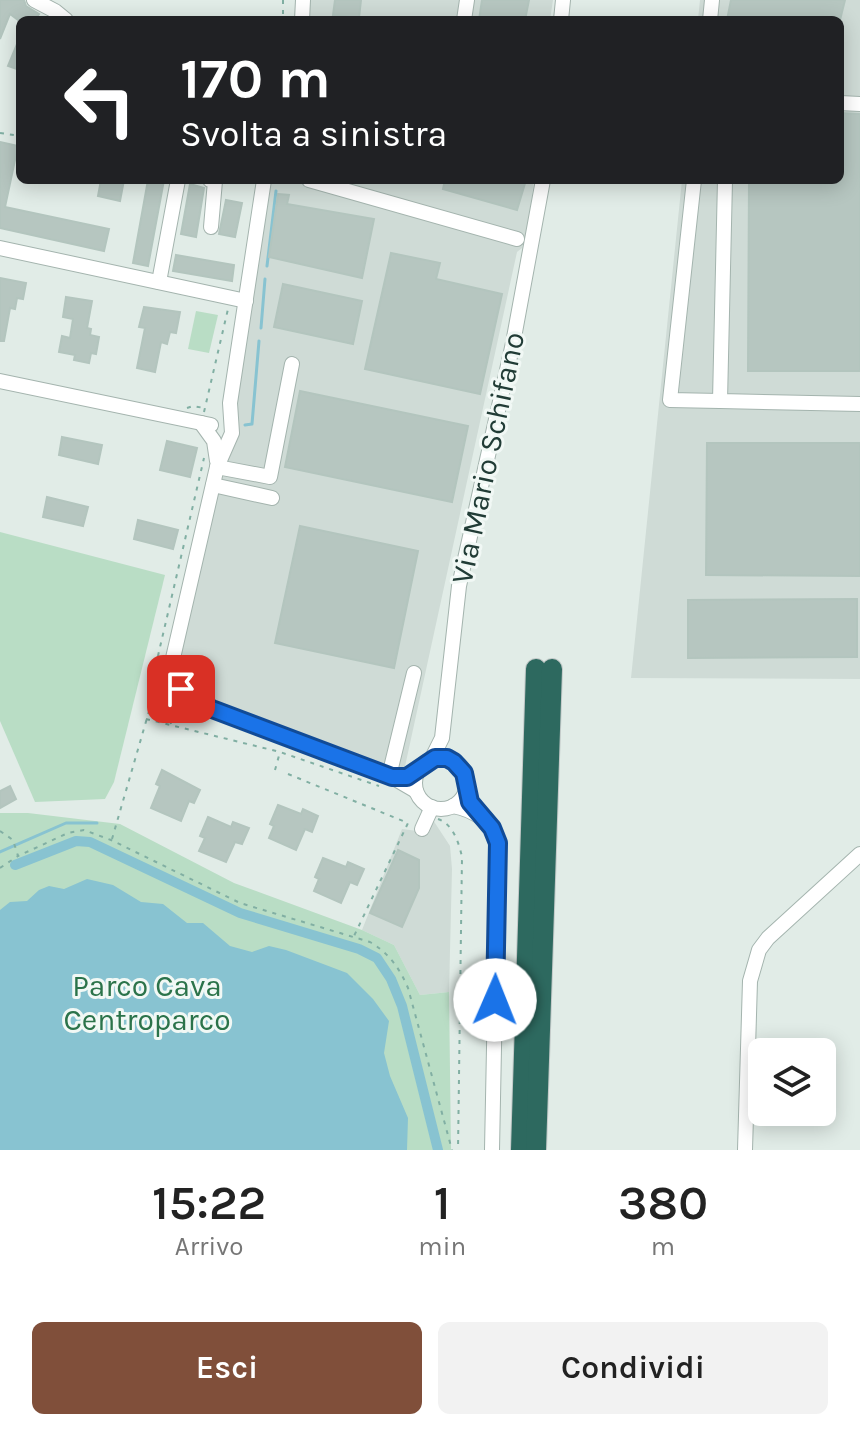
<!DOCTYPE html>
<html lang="it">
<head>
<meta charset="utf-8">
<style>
	body { margin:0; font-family:Karla,sans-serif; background:#f2f2f2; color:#222; height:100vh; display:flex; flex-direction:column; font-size:30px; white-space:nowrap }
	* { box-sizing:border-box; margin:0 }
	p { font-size:26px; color:#767676 }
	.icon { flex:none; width:44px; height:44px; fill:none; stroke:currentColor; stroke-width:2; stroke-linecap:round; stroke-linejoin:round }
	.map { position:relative; height:1150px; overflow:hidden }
	.drawer { display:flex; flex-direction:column; background:#fff; flex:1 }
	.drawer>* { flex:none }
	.top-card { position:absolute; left:16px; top:16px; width:828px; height:168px; border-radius:12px; box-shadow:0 4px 20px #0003; background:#202124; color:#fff; overflow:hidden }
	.controls { position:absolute; left:748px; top:1038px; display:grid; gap:16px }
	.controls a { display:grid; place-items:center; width:88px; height:88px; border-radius:12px; background:#fff; box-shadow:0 4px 20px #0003; font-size:40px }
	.pin { position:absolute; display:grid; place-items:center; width:68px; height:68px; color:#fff; margin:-34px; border-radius:16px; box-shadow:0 4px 12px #0006 }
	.me { position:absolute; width:88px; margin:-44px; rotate:1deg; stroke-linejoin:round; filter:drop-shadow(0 0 6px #0008) }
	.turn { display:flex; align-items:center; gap:28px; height:168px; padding:0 32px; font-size:36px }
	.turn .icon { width:104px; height:104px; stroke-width:2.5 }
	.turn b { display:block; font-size:56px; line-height:68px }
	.eta { display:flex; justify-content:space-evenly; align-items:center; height:136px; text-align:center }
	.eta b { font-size:48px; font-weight:600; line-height:56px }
	.button { display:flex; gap:16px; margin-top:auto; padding:16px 32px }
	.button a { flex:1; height:92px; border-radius:12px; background:#804f3a; color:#fff; font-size:32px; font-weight:600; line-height:92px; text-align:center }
	.button a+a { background:#f2f2f2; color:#222 }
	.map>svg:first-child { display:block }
	.built { fill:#cfdbd6 }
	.green { fill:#b9ddc5 }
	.water { fill:#88c3d1 }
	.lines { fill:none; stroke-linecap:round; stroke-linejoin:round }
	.stream { stroke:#88c3d1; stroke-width:3 }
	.canal { stroke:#88c3d1; stroke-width:10 }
	.building { fill:#b6c6c0; stroke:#b3c5be; stroke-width:2 }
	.minor-casing { stroke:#a4b4ae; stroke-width:16 }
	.highway-casing { stroke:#c1c8c7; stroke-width:22 }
	.path { stroke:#81afa3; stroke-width:2; stroke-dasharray:4 6; stroke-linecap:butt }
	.minor { stroke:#fff; stroke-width:14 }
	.highway { stroke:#2d695f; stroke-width:20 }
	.route-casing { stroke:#114b97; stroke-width:20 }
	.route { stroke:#1a73e8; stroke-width:14 }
	.labels { text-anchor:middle; stroke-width:6; stroke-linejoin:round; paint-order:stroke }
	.street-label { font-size:30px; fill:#213c36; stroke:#f1f8f5 }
	.park-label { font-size:30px; fill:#2b734a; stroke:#f1f8f5 }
</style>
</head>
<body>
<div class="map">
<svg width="860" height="1150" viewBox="0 0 860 1150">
	<rect width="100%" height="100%" fill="#e1ece7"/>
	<g class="built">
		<polygon points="308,0 553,0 550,20 308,20"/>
		<polygon points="700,0 860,0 860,679 631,678 682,180 840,180 840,20 698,20"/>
		<polygon points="267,180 534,180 528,227 522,248 517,252 404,771 393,773 198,700 186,690 176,655 233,424"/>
		<polygon points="433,820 450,846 452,869 449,992 420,995 394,945 362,930 402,829 425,832"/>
	</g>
	<g class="green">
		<polygon points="196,311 218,315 209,353 188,349"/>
		<polygon points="0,532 165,575 114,782 105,799 35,802 0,721"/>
		<polygon points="0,813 28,813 120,824 234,883 362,930 394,945 420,995 449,992 451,1150 0,1150"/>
	</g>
	<polygon class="water" points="87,879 113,885 141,902 163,904 187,923 203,923 230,946 252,952 269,946 286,950 347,973 373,999 389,1021 384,1053 390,1076 408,1118 407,1150 0,1150 0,910 10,902 27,901 39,890 49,886 64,889"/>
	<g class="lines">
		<g class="stream">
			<polyline points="267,266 276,191"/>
			<polyline points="261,328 265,279"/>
			<polyline points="245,425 252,424 259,341"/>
			<polyline points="0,852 66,823 97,823"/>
		</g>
		<polyline class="canal" points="15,865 76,841 90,842 240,913 359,949 377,958 391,979 402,1006 438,1150"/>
	</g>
	<g class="building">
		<polygon points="0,0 24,0 26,6 39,14 35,20 18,20 10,14 0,39"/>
		<polygon points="335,0 361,0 359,18 333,15"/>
		<polygon points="482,0 529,0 525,20 479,20"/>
		<polygon points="731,0 845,0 840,20 727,20"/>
		<polygon points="20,37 20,70 8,66"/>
		<polygon points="840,113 860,114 860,371 748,371 749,180 840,180"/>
		<polygon points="0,142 18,146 5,207 109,229 104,251 0,228"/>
		<polygon points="101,180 124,180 120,201 98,196"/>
		<polygon points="148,180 164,180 148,266 133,263"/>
		<polygon points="445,180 526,180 517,210 443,189"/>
		<polygon points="190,184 204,188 196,237 181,234"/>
		<polygon points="278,194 289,195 287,204 374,219 362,278 269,257"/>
		<polygon points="226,200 242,203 235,237 219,234"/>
		<polygon points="391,253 440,263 436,279 502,294 480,394 365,369"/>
		<polygon points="176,255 234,265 232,281 173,271"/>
		<polygon points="0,278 26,283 23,299 17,298 15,309 10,308 4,341 0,341"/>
		<polygon points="283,284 362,301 353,344 274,327"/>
		<polygon points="66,297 92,301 87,328 91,329 90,335 99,337 96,354 91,353 89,363 74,360 75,355 59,352 62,336 70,338 73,319 63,317"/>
		<polygon points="144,307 180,312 176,333 170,332 167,344 161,342 155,372 137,368 145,328 139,327"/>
		<polygon points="300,391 468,426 452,502 285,467"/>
		<polygon points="62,437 102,445 98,464 59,455"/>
		<polygon points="167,441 197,448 190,477 160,470"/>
		<polygon points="707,443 860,443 860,576 706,575"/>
		<polygon points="47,497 88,507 83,526 43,517"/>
		<polygon points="138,520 178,530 173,549 134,539"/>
		<polygon points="300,526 418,551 394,668 275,643"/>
		<polygon points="857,599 857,657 688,658 688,600"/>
		<polygon points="162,770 200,790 194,803 189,801 181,821 151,808 160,786 156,784"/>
		<polygon points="10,786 16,799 0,808 0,791"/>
		<polygon points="278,805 301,814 303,809 318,816 312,832 305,829 296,850 269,838 274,826 270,824"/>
		<polygon points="208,817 231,827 233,822 249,828 242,844 235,842 226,862 199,851 205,838 200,836"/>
		<polygon points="398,850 419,860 419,888 402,927 370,913"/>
		<polygon points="323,858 346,867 348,862 364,869 357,885 350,882 341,903 314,891 319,879 315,877"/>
	</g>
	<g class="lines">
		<g class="minor-casing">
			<g id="minor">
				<polyline points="34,0 55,11 66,20"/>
				<polyline points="302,20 303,0"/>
				<polyline points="464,20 467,0"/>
				<polyline points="561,20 563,0"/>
				<polyline points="710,20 712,0"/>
				<polyline points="840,103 860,104"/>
				<polyline points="210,180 215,181 211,227"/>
				<path d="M264 180 230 403 232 433 217 467 173 658C172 679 181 693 198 703L392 777 416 791"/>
				<polyline points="309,180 517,239"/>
				<polyline points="694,180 670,400 720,401"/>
				<polyline points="725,180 720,401 860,404"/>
				<polyline points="0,248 246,301"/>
				<polyline points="159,282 178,180"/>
				<polyline points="0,381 211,425"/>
				<polyline points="201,423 214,441 217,461"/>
				<polyline points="217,467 270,477 292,364"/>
				<polyline points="213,485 272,498"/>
				<circle cx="441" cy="783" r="26"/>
				<polyline points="431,760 442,738 459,586 513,343 543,180"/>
				<polyline points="389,776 414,673"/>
				<path d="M453 806C474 810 493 822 498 843L492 1150"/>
				<polyline points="422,829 432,807"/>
				<polyline points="745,1150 750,981 759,950 768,938 860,854"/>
			</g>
		</g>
		<g class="highway-casing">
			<g id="highway">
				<polyline points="521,1150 536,669"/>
				<polyline points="536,1150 552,669"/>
			</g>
		</g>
		<g class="path">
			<polyline points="283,0 283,20"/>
			<polyline points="0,133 20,136"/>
			<polyline points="187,408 193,406 204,408"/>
			<polyline points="204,412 228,309"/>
			<polyline points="146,719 280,752 379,786"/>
			<polyline points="171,724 161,697 157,660 204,458"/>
			<polyline points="275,770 280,752"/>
			<polyline points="288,774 408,823 354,936"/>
			<path d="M438 819C453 824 459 843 462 857L458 1150"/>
			<path d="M0 831 13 840 18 856 68 833 84 830 111 840 240 903 370 942C389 953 400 969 408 988L452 1150"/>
			<polyline points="112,839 156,687 165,680"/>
			<polyline points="0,868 18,856"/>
		</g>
		<use href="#minor" class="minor"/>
		<use href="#highway" class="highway"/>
	</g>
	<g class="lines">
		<g class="route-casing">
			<polyline id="route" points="181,689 189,698 212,709 392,777 407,777 435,758 447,758 454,762 464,773 470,802 492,828 498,843 495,1000"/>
		</g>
		<use href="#route" class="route"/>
	</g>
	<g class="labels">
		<g class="street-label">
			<text transform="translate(488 458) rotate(-78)" y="10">Via Mario Schifano</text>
		</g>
		<g class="park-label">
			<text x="147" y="996">Parco Cava<tspan x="147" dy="34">Centroparco</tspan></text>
		</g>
	</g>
</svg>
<div class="controls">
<a><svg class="icon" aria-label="layers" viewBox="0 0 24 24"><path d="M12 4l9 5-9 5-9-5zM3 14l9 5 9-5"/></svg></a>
</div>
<div class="pin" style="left:181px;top:689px;background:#d93025"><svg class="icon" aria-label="arrive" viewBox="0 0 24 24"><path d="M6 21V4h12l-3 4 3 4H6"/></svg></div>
<svg class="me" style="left:495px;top:1000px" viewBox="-20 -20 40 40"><circle r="19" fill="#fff"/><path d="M0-13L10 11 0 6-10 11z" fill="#1a73e8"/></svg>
<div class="top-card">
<div class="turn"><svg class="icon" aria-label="left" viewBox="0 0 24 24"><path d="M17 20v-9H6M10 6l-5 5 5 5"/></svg><div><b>170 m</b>Svolta a sinistra</div></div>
</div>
</div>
<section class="drawer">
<div class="eta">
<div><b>15:22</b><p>Arrivo</p></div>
<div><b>1</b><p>min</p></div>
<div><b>380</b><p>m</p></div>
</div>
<div class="button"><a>Esci</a><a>Condividi</a></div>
</section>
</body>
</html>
